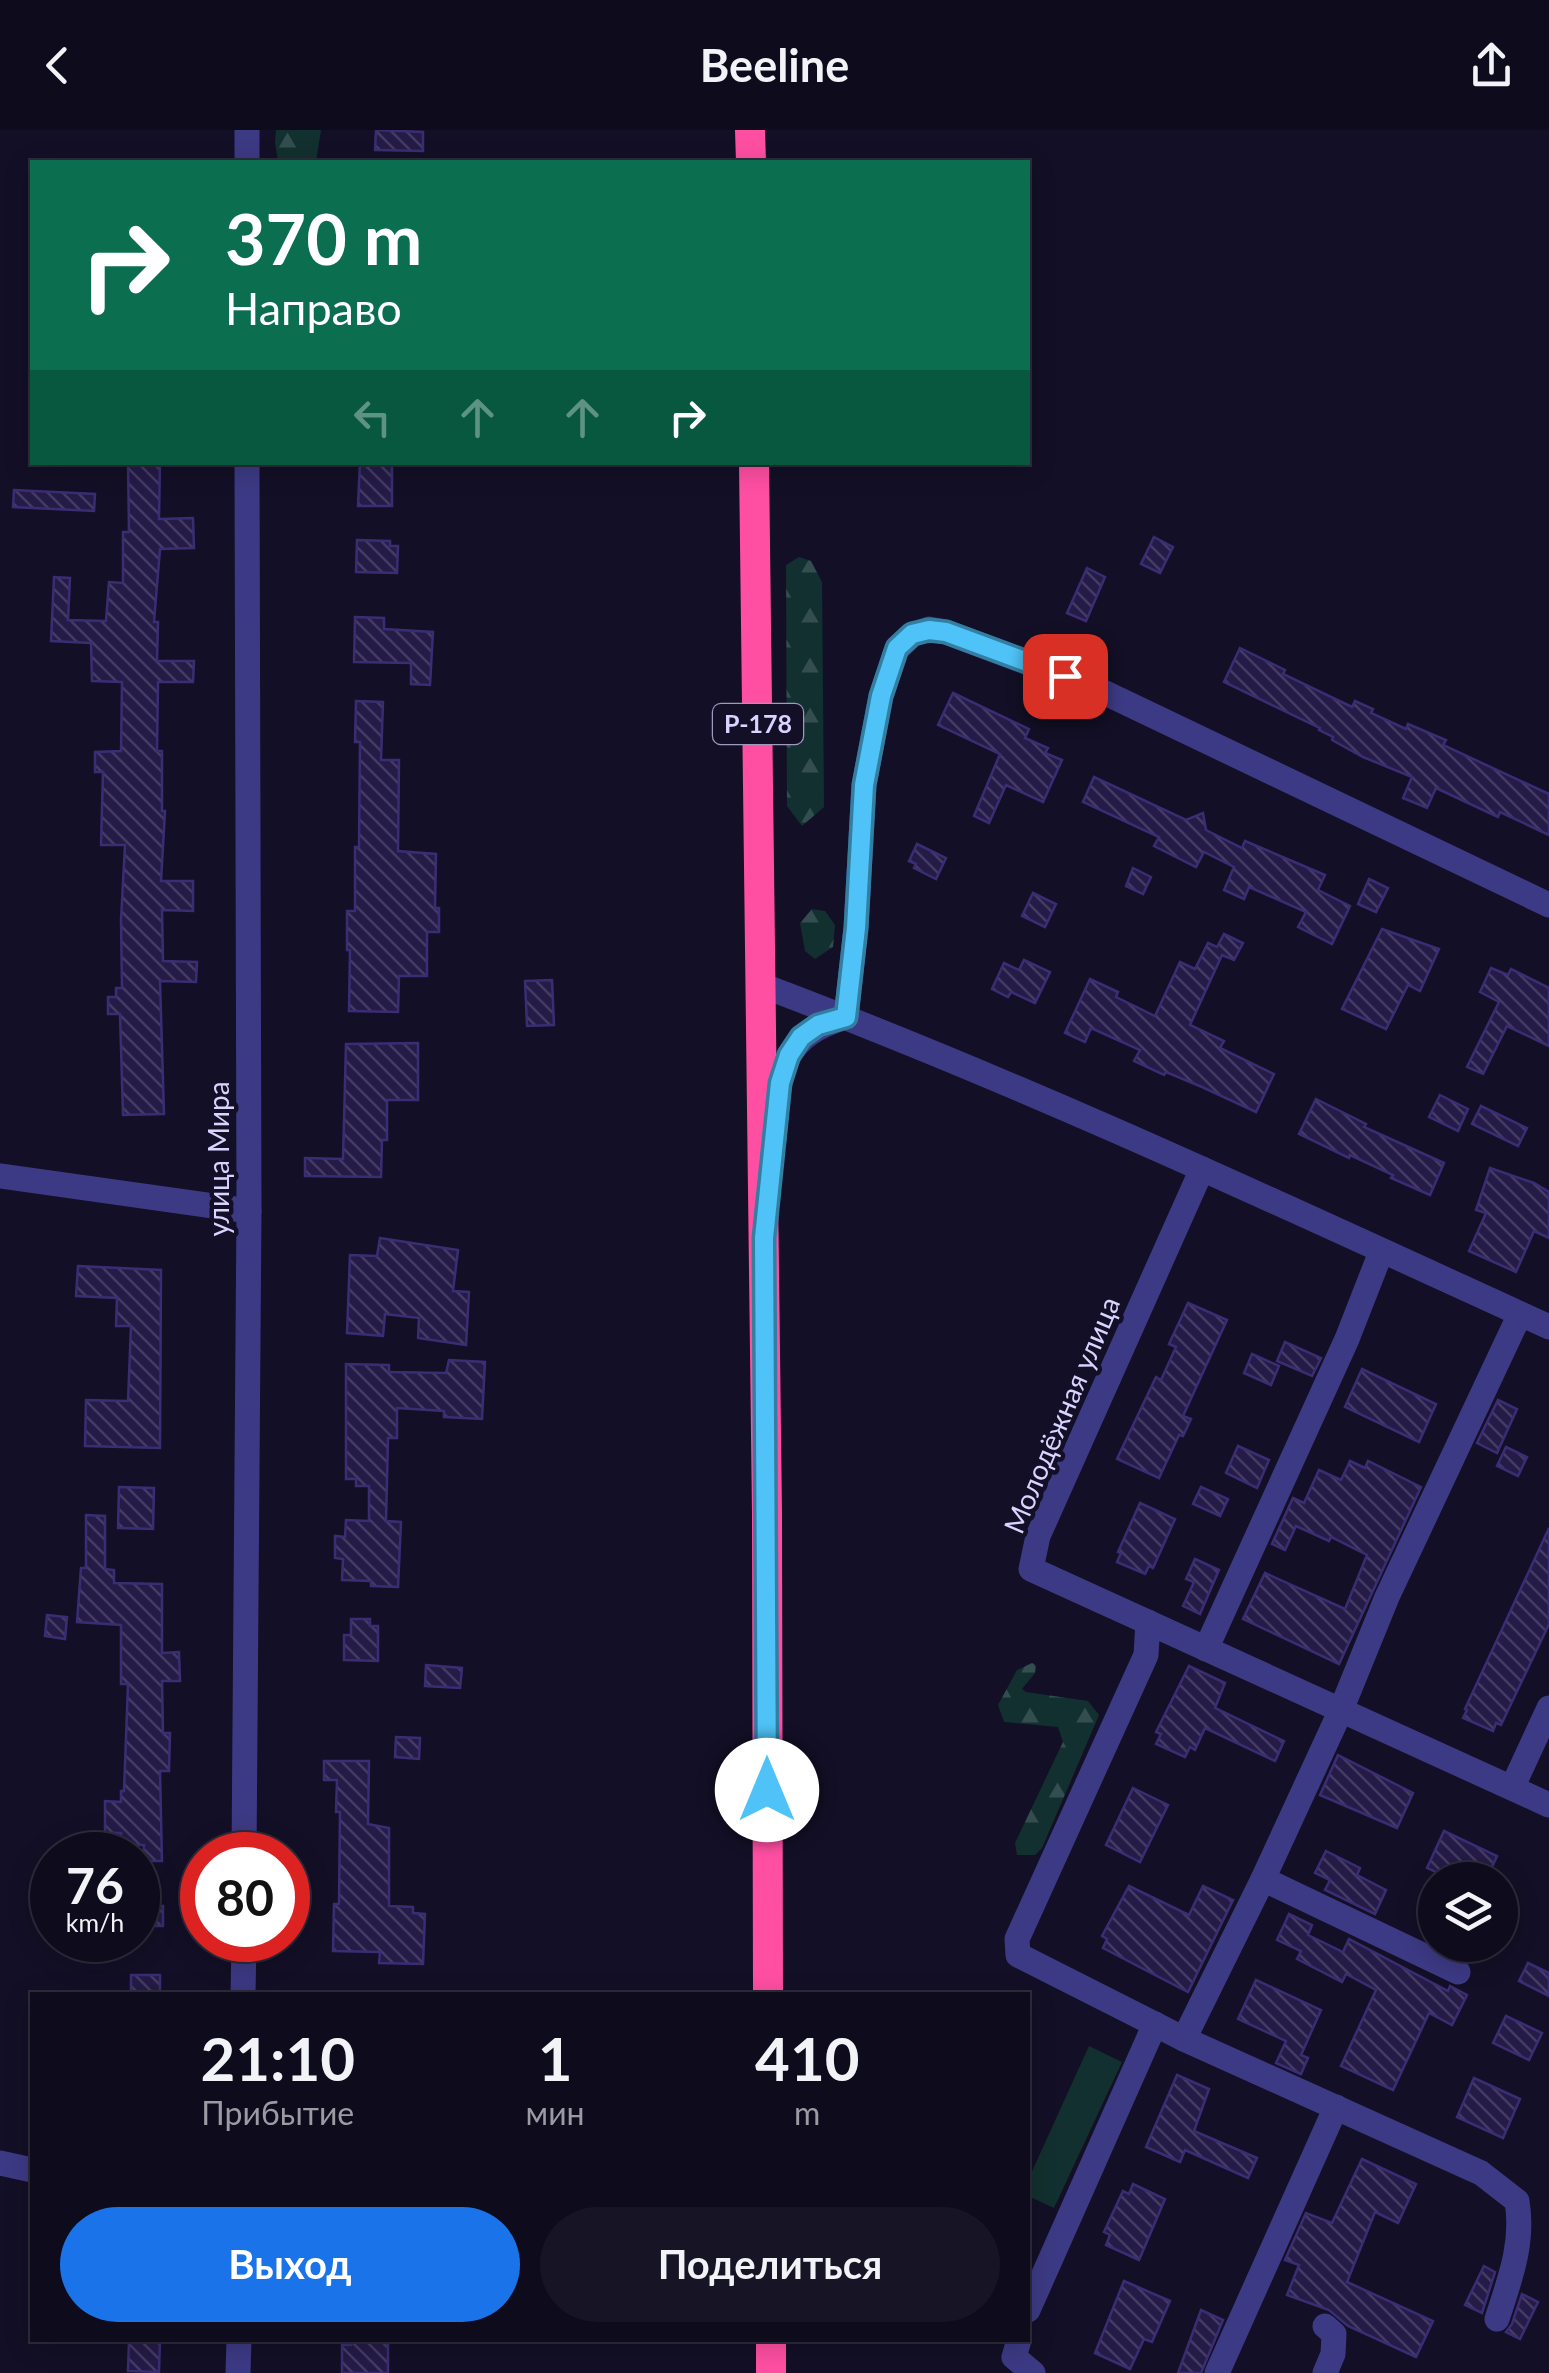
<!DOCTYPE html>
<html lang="ru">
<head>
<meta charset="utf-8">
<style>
	body { margin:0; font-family:Lato,sans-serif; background:#171425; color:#f1f3f6; height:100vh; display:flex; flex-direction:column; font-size:38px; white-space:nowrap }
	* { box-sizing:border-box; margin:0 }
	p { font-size:32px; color:#9b9ba3 }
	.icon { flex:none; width:55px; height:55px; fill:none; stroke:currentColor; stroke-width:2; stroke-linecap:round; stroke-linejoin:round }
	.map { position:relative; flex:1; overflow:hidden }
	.panel { position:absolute; left:30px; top:1862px; width:1000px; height:350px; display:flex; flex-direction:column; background:#0e0b1c; border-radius:0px; box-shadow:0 5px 25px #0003,0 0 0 2px #2e2b3b }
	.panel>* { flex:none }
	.banner { position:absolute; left:30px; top:30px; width:1000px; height:305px; border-radius:0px; box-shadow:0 5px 25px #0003,0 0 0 2px #2e2b3b; background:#0b6e4f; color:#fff; overflow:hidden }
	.controls { position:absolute; left:1418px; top:1732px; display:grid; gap:20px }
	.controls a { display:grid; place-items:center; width:100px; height:100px; border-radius:50%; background:#0e0b1c; box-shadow:0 5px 25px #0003,0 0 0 2px #2e2b3b; font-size:50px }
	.speed { position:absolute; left:30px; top:1702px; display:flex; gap:20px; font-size:50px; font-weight:700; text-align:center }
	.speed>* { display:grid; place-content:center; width:130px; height:130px; border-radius:50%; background:#0e0b1c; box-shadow:0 5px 25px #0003,0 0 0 2px #2e2b3b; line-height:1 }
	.speed small { font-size:25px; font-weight:400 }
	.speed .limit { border:15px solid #d22; background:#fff; color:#111 }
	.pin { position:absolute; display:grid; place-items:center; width:85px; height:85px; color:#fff; margin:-42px; border-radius:20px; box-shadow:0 5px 15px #0006 }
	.me { position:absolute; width:110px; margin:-55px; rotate:0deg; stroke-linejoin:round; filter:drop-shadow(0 0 8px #0008) }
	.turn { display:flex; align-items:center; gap:35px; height:210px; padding:0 30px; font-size:45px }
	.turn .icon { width:130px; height:130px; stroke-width:2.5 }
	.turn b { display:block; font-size:70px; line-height:85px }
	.lanes { display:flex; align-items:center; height:95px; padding:0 30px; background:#0003; justify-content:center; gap:50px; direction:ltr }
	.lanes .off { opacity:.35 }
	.eta { display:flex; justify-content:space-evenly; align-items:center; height:170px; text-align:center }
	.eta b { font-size:60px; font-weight:700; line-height:70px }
	.action { display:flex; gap:20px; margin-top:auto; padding:20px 30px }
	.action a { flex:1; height:115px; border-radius:60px; background:#1a73e8; color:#fff; font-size:40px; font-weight:700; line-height:115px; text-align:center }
	.action a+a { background:#171425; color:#f1f3f6 }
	header { display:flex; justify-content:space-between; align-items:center; height:130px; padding:0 30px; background:#0e0b1c; font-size:45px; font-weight:700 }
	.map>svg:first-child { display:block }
	.forest { fill:url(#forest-firs) }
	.park { fill:#12302f }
	.building { fill:url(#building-back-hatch); stroke:#3b2d73; stroke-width:2.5 }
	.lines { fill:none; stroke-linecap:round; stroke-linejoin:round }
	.minor { stroke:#3d3a85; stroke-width:25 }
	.highway { stroke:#ff4fa3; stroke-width:30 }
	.route-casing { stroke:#337fa1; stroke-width:25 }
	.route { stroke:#4fc3f7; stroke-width:18 }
	.labels { text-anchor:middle; stroke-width:9; stroke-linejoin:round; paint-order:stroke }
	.shield { fill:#130f26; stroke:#9e99be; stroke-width:2.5 }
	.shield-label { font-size:25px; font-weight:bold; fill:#d9d4ff }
	.street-label { font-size:28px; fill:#d9d4ff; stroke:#130f26 }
</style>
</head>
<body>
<header><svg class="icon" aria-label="back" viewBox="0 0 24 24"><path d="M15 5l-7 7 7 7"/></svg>Beeline<svg class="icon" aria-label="share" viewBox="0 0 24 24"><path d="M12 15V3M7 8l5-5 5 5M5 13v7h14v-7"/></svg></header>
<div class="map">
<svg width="1549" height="2243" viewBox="0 0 1549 2243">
	<defs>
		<pattern id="forest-firs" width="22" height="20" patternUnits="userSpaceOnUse" patternTransform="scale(2.5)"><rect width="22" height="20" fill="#12302f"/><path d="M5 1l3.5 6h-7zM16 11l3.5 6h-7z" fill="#344d4e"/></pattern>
		<pattern id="building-back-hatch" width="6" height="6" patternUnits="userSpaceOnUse" patternTransform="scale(2.5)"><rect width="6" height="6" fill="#241b47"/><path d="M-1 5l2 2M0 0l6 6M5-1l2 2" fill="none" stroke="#433b63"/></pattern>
	</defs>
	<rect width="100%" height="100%" fill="#130f26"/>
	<g class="forest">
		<polygon points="276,0 321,0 316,32 278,32 275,12"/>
		<polygon points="799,427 811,431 822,452 824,677 802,696 787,676 786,435"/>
		<polygon points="812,779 825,781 835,795 833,817 815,829 805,821 800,793"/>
		<polygon points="1032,1533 1036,1535 1035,1543 1022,1559 1026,1562 1088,1571 1099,1585 1042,1718 1035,1725 1017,1725 1015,1713 1063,1612 1058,1597 1004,1592 998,1575 1017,1540"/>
	</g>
	<polygon class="park" points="1089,1916 1122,1932 1054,2078 1028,2066 1028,2050"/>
	<g class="building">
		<polygon points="376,0 423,2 423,21 375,20"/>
		<polygon points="128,332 160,332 159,389 193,388 194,418 160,419 154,492 158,492 157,531 194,531 193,552 158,552 157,621 162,621 162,681 165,681 161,751 193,751 193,781 162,780 163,831 197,832 196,852 160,851 164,984 123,985 120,884 108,884 108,867 116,867 116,858 122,858 121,790 125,715 101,715 103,642 95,642 95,622 121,621 122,552 92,551 91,513 51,511 54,447 70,448 68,490 106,491 109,452 123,453 123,402 129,402"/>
		<polygon points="360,332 392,332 392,376 358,376"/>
		<polygon points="14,360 95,364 94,381 13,377"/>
		<polygon points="1154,407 1173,417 1160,443 1141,434"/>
		<polygon points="357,410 390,411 390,416 398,416 397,443 356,442"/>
		<polygon points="1087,438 1105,447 1086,491 1067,483"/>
		<polygon points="355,487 384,488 384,499 433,502 430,555 411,554 411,533 354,532"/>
		<polygon points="1240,518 1285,540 1283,544 1352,577 1355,571 1373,579 1371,583 1406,599 1408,594 1446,610 1443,615 1549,664 1549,705 1500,682 1498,687 1436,658 1427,678 1403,668 1412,647 1363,627 1332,610 1333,607 1319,600 1320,598 1224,552"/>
		<polygon points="953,563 1029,599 1025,608 1048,618 1045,623 1062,630 1043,672 1006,655 989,693 974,686 1000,624 938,595"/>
		<polygon points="356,571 383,572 381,630 399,630 398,721 436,724 435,778 439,778 439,802 427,802 427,846 399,846 398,882 349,881 350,820 347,820 347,781 355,781 355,717 359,717 360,612 355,612"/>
		<polygon points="1094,647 1186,690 1203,683 1206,700 1242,718 1245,711 1325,745 1318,760 1350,776 1332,814 1298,797 1306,782 1249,757 1244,769 1224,760 1234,737 1204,722 1196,737 1154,716 1159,707 1083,672"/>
		<polygon points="917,714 946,728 936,749 914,738 916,734 909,731"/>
		<polygon points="1133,738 1151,747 1143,764 1126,756"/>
		<polygon points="1369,749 1388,758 1376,782 1358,774"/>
		<polygon points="1033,763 1056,774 1045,797 1022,786"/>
		<polygon points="1382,799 1439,819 1420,861 1408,855 1386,899 1342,879"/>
		<polygon points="1224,804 1243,813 1234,830 1222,825 1190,895 1224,911 1220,918 1274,944 1256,982 1202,957 1166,942 1164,945 1134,931 1140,920 1091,898 1085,912 1065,903 1090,849 1118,862 1116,867 1155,886 1180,832 1195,839 1208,813 1217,817"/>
		<polygon points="1024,830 1050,842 1035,873 1011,862 1008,867 992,859 1004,833 1019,840"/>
		<polygon points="1491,838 1508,845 1511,839 1549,858 1549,916 1507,896 1483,944 1467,937 1499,872 1480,862"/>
		<polygon points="552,850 554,895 527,896 525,851"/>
		<polygon points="418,913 418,970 387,970 387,1010 382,1010 381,1047 305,1046 305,1028 343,1029 346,914"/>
		<polygon points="1440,965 1468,979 1458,1001 1429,987"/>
		<polygon points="1316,969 1366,994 1364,997 1444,1033 1430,1065 1391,1048 1393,1045 1350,1025 1349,1028 1299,1004"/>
		<polygon points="1481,976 1527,998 1518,1016 1472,994"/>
		<polygon points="1490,1038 1534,1053 1549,1062 1549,1108 1534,1101 1516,1142 1469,1121 1486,1083 1476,1080"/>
		<polygon points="380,1108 458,1120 453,1161 469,1162 466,1215 418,1208 419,1188 385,1184 383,1206 347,1203 350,1125 377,1126"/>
		<polygon points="78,1136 161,1140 160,1318 85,1316 86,1270 128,1271 131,1196 116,1196 117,1168 76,1166"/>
		<polygon points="1188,1173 1227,1190 1183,1286 1191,1289 1183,1306 1179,1305 1159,1348 1117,1329 1156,1247 1161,1250 1176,1217 1169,1214"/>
		<polygon points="1285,1212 1321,1228 1312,1246 1277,1231"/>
		<polygon points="1252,1224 1279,1236 1271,1255 1244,1243"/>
		<polygon points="449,1230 485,1232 482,1289 444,1287 444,1281 397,1278 397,1308 388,1308 386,1391 401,1392 398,1457 371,1456 371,1451 342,1450 343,1429 335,1428 335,1406 345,1407 346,1390 369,1391 369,1356 356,1356 356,1349 346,1349 346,1234 389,1235 389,1242 446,1243"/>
		<polygon points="1362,1239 1436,1274 1419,1312 1345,1277"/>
		<polygon points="1498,1270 1517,1279 1497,1323 1477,1313"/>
		<polygon points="1238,1316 1269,1330 1257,1358 1226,1343"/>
		<polygon points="1506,1317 1527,1327 1518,1346 1497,1336"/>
		<polygon points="1350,1331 1365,1338 1368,1331 1421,1357 1339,1534 1243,1489 1265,1443 1345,1479 1367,1425 1331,1407 1329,1411 1296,1396 1285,1420 1272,1414 1293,1368 1304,1373 1319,1340 1341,1350"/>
		<polygon points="119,1357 154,1358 153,1399 118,1398"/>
		<polygon points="1201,1357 1228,1369 1220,1386 1193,1374"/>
		<polygon points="1140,1373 1175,1389 1153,1438 1149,1436 1145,1444 1117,1432 1121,1423 1118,1422"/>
		<polygon points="86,1385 105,1386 105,1439 114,1440 114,1453 162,1454 162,1523 179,1522 180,1551 162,1551 163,1603 170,1603 169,1641 160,1641 162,1731 143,1731 144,1715 121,1715 121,1703 105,1703 105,1671 121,1672 121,1661 124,1661 128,1554 121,1554 121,1495 77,1492 81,1438 86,1438"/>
		<polygon points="1549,1398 1549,1494 1501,1595 1496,1593 1493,1601 1463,1588 1467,1580 1465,1579"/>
		<polygon points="1195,1429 1219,1440 1200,1484 1183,1476 1194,1452 1186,1449"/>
		<polygon points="47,1485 67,1487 65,1509 45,1506"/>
		<polygon points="351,1489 370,1489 370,1496 378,1496 378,1531 344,1530 344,1505 351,1505"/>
		<polygon points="426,1535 462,1538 460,1558 425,1556"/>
		<polygon points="1189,1536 1225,1553 1215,1578 1284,1611 1275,1631 1205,1598 1195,1620 1190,1617 1185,1627 1156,1614 1161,1604 1156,1602"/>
		<polygon points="396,1607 420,1608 419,1629 395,1627"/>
		<polygon points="1338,1625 1413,1663 1397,1698 1320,1665"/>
		<polygon points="324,1631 369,1631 368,1694 389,1698 389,1776 413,1777 413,1783 425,1784 423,1834 379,1833 380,1822 333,1821 334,1774 339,1774 340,1682 336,1682 337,1650 324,1650"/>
		<polygon points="1133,1658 1168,1675 1140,1732 1106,1715"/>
		<polygon points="1444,1701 1497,1726 1486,1750 1453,1750 1427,1738"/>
		<polygon points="1326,1721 1360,1738 1357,1745 1386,1760 1375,1784 1325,1760 1330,1750 1315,1743"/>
		<polygon points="1129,1756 1189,1785 1203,1756 1233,1770 1188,1862 1103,1818 1107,1809 1102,1806"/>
		<polygon points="138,1775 163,1776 163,1796 138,1796"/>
		<polygon points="1289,1784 1312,1795 1308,1805 1343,1822 1349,1809 1448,1861 1450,1856 1467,1865 1452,1895 1429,1883 1393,1960 1341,1936 1376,1860 1346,1844 1342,1852 1297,1829 1301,1821 1277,1810"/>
		<polygon points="1528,1833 1549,1843 1549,1866 1519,1851"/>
		<rect x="131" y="1845" width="29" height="20"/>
		<polygon points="1256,1850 1321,1880 1301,1925 1308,1928 1301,1944 1276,1933 1286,1911 1238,1889"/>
		<polygon points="1506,1886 1542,1903 1529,1930 1493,1913"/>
		<polygon points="1177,1945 1209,1959 1194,2001 1257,2028 1248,2048 1185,2020 1180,2032 1146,2017"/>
		<polygon points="1474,1948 1520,1969 1503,2008 1457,1987"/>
		<polygon points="1362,2029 1416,2054 1398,2093 1375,2082 1347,2152 1433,2191 1416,2227 1348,2196 1329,2180 1287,2165 1299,2135 1285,2130 1306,2083 1332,2093"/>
		<polygon points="1133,2054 1165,2069 1139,2130 1106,2115 1110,2105 1104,2102 1123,2061 1129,2064"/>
		<polygon points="1484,2136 1495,2142 1482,2183 1465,2175"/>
		<polygon points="1124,2151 1170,2171 1152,2212 1144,2209 1130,2239 1095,2223"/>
		<polygon points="1522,2164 1538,2172 1520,2209 1506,2202 1512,2194"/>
		<polygon points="1201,2180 1223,2190 1201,2243 1178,2243"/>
		<polygon points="129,2210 160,2210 159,2242 128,2241"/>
		<polygon points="351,2210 388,2210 388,2243 342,2243 342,2215 351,2215"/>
	</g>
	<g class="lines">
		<g class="minor">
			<polyline points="247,32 247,0"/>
			<path d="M761 855C1029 956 1289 1078 1549 1197"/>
			<path d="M774 1010C780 946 776 908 846 887L856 798 864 655 881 566 897 519 912 505 929 499 946 502 1095 558 1549 775"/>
			<polyline points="1202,1039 1038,1406 1031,1439 1549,1675"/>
			<polyline points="0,1046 249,1081"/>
			<path d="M1148 1492 1146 1525 1017 1809 1018 1825 1184 1909 1481 2043 1517 2071C1524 2113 1510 2149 1497 2189"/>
			<polyline points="1206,1519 1347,1209 1381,1122"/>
			<polyline points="1512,1658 1549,1578"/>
			<polyline points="244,1725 249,1081 247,332"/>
			<polyline points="1263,1749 1458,1842"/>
			<polyline points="243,1865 244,1810"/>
			<polyline points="1184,1909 1263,1749 1341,1580 1387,1467 1520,1184"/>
			<polyline points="0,2033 32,2040"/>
			<polyline points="1028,2180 1155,1894"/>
			<polyline points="1019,2210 1014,2227 1033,2243"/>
			<polyline points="238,2243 239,2210"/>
			<polyline points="1217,2243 1336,1977"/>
			<polyline points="1325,2243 1333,2224 1334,2204 1325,2196"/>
		</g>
		<g class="highway">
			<polyline points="750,0 751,32"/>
			<polyline points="754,332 767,1383 768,1865"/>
			<polyline points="771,2210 771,2243"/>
		</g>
	</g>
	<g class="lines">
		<g class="route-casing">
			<polyline id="route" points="767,1660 764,1108 780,953 789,925 801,907 818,895 846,887 856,798 864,655 881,566 897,518 912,504 929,500 946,502 1065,546"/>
		</g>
		<use href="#route" class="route"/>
	</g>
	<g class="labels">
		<rect class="shield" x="713" y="574" width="90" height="40" rx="8"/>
		<g class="shield-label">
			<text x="758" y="603">Р-178</text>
		</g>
		<g class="street-label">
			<text transform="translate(219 1029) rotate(-90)" y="10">улица Мира</text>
			<text transform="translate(1062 1285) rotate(-67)" y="10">Молодёжная улица</text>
		</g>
	</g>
</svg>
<div class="controls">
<a><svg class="icon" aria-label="layers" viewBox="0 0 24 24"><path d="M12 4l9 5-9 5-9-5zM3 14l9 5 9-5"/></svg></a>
</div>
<div class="speed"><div>76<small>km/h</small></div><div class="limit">80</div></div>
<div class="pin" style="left:1065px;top:546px;background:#d93025"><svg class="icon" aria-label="arrive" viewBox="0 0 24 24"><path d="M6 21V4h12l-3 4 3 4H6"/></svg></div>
<svg class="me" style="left:767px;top:1660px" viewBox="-20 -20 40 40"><circle r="19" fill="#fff"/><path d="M0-13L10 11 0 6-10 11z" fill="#4fc3f7"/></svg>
<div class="banner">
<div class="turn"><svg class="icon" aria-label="right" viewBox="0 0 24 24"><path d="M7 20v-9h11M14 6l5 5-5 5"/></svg><div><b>370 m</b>Направо</div></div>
<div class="lanes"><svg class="icon off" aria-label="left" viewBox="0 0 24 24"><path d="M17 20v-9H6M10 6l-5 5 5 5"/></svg><svg class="icon off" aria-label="ahead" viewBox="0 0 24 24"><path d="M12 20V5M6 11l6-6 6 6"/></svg><svg class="icon off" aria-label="ahead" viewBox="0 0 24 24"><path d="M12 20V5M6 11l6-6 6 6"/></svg><svg class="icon" aria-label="right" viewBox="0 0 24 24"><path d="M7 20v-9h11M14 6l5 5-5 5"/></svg></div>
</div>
<section class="panel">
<div class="eta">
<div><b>21:10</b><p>Прибытие</p></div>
<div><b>1</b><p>мин</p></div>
<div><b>410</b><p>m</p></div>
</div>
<div class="action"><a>Выход</a><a>Поделиться</a></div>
</section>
</div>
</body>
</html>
